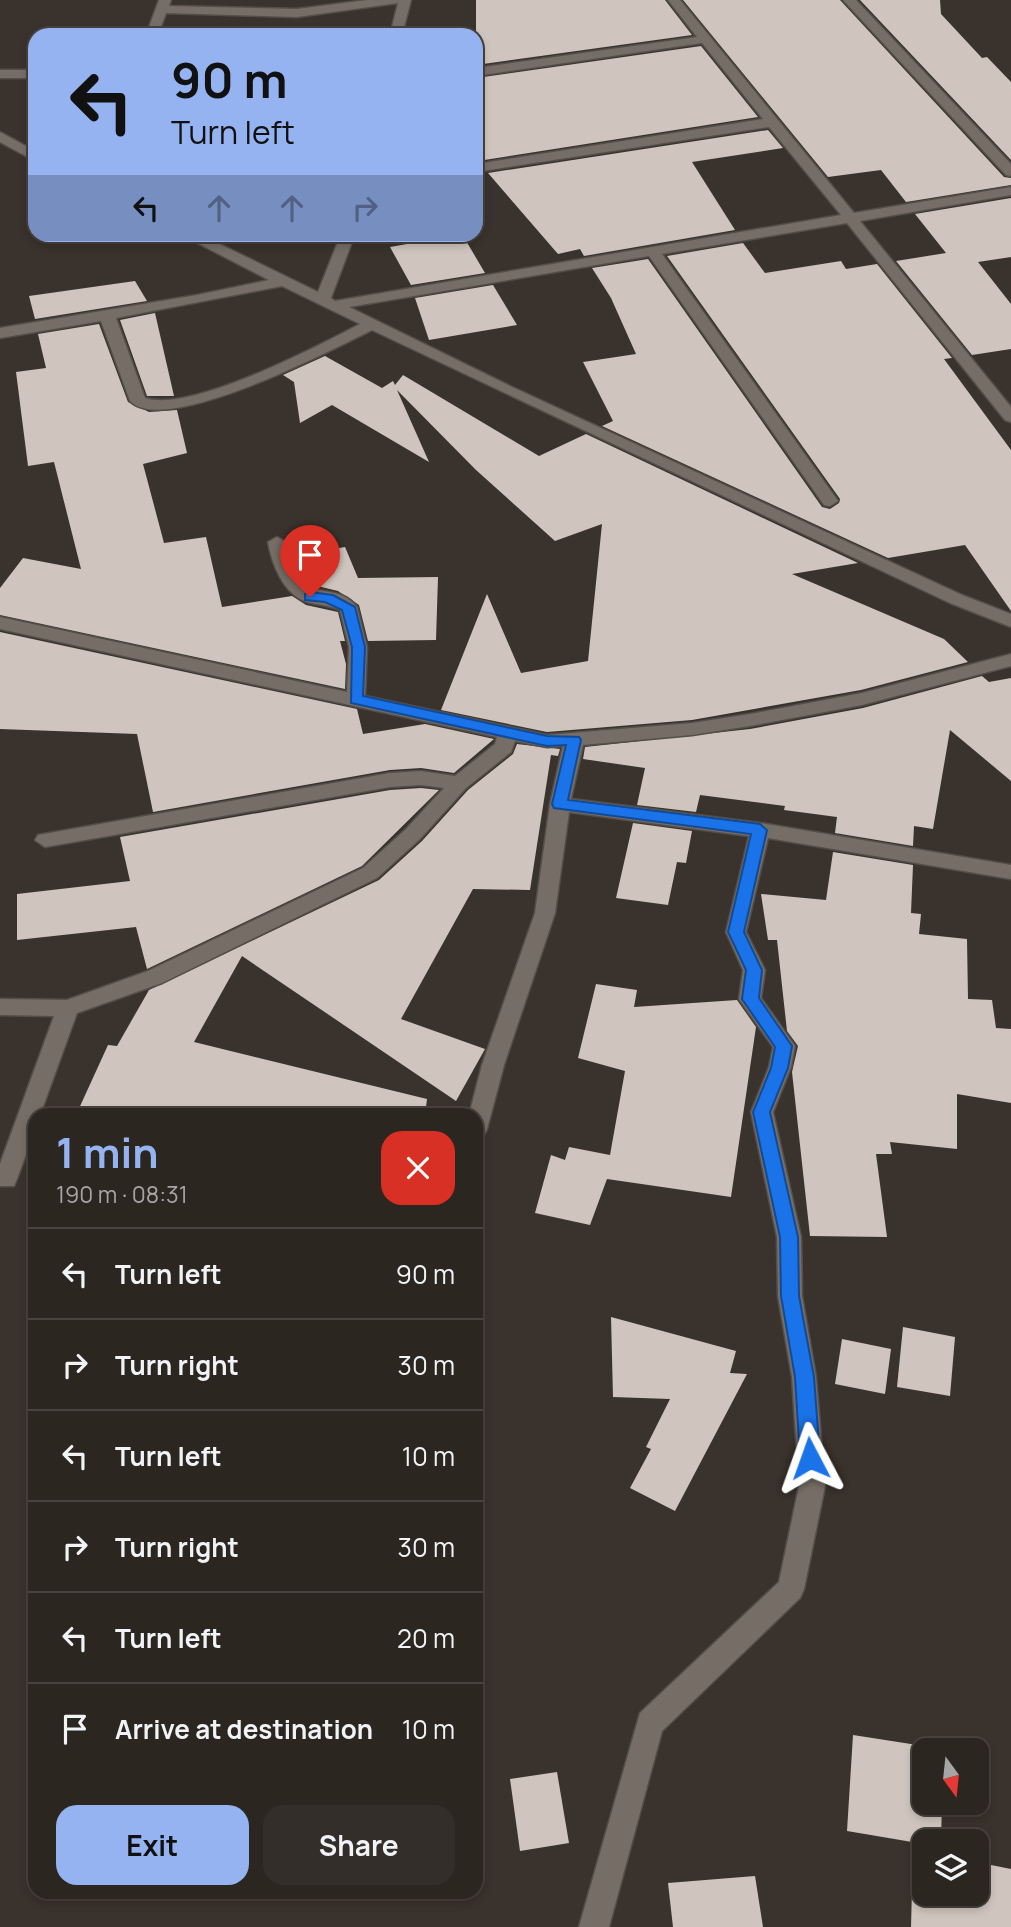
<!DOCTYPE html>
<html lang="en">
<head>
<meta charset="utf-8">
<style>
	body { margin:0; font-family:Manrope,sans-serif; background:#342e2a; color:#f1f3f6; height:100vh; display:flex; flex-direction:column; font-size:26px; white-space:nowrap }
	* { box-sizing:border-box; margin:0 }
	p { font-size:23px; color:#a6a5a5 }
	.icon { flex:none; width:38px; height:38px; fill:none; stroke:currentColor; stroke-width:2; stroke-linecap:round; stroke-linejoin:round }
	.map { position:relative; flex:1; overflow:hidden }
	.sheet { position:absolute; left:28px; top:1108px; width:455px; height:791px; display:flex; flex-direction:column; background:#2c2621; border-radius:21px; box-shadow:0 4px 10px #0003,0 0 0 2px #48433f }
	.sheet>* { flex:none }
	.guide { position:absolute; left:28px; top:28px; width:455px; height:214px; border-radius:21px; box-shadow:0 4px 10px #0003,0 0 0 2px #48433f; background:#95b2f1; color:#111; overflow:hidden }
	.needle { width:46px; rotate:165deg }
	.tools { position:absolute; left:912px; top:1738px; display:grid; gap:14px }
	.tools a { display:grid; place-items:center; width:77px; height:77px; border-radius:14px; background:#2c2621; box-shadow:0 4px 10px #0003,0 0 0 2px #48433f; font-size:35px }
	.pin { position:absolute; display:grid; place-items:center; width:60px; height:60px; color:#fff; margin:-72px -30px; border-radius:50% 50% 50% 0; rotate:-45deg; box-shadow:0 0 7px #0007 }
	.pin .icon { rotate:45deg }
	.me { position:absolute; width:77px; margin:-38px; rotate:356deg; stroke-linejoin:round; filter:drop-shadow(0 0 5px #0008) }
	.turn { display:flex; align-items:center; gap:24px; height:147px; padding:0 28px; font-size:32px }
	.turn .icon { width:91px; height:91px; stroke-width:2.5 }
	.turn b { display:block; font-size:49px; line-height:60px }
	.lanes { display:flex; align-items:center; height:66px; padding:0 28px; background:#0003; justify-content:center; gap:35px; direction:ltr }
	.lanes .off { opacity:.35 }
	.round { display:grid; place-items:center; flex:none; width:74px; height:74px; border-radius:21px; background:#342e2a }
	.head { display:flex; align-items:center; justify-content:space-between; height:119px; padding:0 28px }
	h1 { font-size:42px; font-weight:700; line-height:52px; color:#95b2f1 }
	.action { display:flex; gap:14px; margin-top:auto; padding:14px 28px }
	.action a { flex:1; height:80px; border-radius:21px; background:#95b2f1; color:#111; font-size:28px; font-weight:700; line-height:80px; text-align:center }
	.action a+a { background:#342e2a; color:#f1f3f6 }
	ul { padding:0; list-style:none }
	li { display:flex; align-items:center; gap:21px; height:91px; padding:0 28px; border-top:2px solid #48433f }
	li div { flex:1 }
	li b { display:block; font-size:26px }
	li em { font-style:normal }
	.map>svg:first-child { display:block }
	.building { fill:#cfc5be }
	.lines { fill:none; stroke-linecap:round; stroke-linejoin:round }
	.minor-casing { stroke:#544e48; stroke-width:3 }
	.minor { fill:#766d66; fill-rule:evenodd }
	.route { fill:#1a73e8; stroke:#114b97; stroke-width:2 }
</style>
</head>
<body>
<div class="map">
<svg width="1011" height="1927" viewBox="0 0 1011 1927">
	<rect width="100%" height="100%" fill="#3a322c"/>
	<g class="building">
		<polygon points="476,0 665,0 692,35 476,65"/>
		<polygon points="683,0 840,0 1004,177 1011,178 1011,185 906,202 881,170 828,177"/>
		<polygon points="860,0 940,0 941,14 982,58 987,57 1011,82 1011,160"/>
		<polygon points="701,46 758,117 478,161 476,159 476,78"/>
		<polygon points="768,130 783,148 692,162 735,230 584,256 580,249 558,254 488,173"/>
		<polygon points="1011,198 1011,257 978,262 1011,304 1011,349 972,355 896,261 946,253 915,214"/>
		<polygon points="403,234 462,234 485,273 411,285 390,247 407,244"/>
		<polygon points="743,243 765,273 841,261 846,269 877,264 952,358 944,359 1011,450 1011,611 965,545 888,558 602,426 613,421 583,362 636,354 611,298 592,268 648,259 822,507 830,509 839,503 840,499 667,256"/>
		<polygon points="135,281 147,301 35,319 29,296"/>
		<polygon points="493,285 517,325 429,340 415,298"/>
		<polygon points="155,313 174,396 147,396 120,320"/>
		<polygon points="99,324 128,402 149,412 177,410 187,453 143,464 164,543 206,537 222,607 292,596 306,605 338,612 345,641 340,641 346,664 345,689 0,615 0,588 23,558 81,569 54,462 28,466 16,372 46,368 38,334"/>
		<polygon points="325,356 382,388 393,381 395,385 403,375 539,456 586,434 858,563 792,574 944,639 968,662 861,690 692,720 547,732 441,710 487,594 521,673 588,661 602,524 555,541 476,470 397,390 429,462 332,405 300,423 294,382 283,375"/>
		<polygon points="345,547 358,578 438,577 436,640 368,641 359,605 338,591 309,584 299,555"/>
		<polygon points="0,632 357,709 363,734 425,724 494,739 454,773 421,768 390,770 153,812 137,734 0,729"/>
		<polygon points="982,676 989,682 1011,678 1011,781 950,730 933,829 914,826 913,846 835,833 837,817 784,810 785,806 700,795 696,812 637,805 645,768 583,759 585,747 750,729 863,708"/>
		<polygon points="517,744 560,749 558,756 551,755 530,890 473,889 401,1019 485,1049 456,1101 242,956 194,1042 427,1099 425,1115 76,1115 108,1045 117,1046 149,990 379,880 422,841 468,790 513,754"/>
		<polygon points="421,788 439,790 362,866 147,969 136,927 17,940 17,894 130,881 120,837 390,790"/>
		<polygon points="633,823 692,831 686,863 677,862 668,905 616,898"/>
		<polygon points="833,852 913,865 911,913 921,914 919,934 967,939 968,999 992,1000 996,1028 1011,1029 1011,1103 957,1094 957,1149 890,1142 892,1154 876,1154 887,1237 810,1236 792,1072 798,1046 787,1031 777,940 768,940 761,894 826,900"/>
		<polygon points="596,984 637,990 634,1007 737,1000 756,1027 731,1197 607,1179 590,1225 535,1213 551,1155 565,1160 569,1147 610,1155 625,1071 578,1058"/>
		<polygon points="611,1317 736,1351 730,1373 747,1374 675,1511 630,1488 651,1449 646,1447 670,1399 613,1397"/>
		<polygon points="903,1327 955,1337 950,1396 897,1387"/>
		<polygon points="842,1339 891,1349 885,1394 835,1384"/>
		<polygon points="853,1735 943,1749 924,1750 924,1802 942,1802 941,1841 924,1841 924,1844 847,1831"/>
		<polygon points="557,1772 569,1843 520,1851 510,1779"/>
		<polygon points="913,1850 924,1852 924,1894 976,1894 976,1862 1011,1869 1011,1927 911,1927"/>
		<polygon points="755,1876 763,1927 673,1927 668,1883"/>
	</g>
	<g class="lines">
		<g class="minor-casing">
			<g id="minor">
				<polygon points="159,0 171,0 169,6 297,9 367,0 411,0 402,35 390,35 398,3 297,17 166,13 158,35 146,35"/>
				<path d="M668 0H680L854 213 1011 187V195L860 221 1011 407V422L1005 420 847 223 662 254 838 501 830 506 824 505 649 256 349 307 510 386 962 595 1011 614V627L950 603 372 330C332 350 164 437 130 401L101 321 0 338V328L197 295 269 280 180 234H199L318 292 341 234H355L331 298 335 301 841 215 769 127 476 172V164L763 119 702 43 476 76V68L697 37ZM282 286 360 324C316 347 190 413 145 398L116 318Z"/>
				<polygon points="843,0 856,0 1011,164 1011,176 1006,175"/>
				<rect x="0" y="70" width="35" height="8"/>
				<polygon points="0,132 35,151 35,161 0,142"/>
				<path d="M277 537 286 542C297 613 333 576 357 607L367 647 365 696 547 735 692 723 750 714 862 693 1011 654V666L862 705 750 726 692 735 583 745 571 799 760 823 1011 865V879L768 838 746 932 765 970 761 998 795 1046 791 1067 773 1112 801 1237 802 1296 816 1377 825 1486 804 1589 800 1598 662 1731 609 1927H579L640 1713 779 1582 799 1486 792 1377 778 1296 777 1237 751 1112 769 1067 773 1047 739 999 743 970 726 932 749 836 569 812 555 913 504 1065 487 1129 484 1135 476 1138V1115H469L482 1065 535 913 550 804 563 746 547 747 515 741 511 752 466 788 420 839 377 878 162 983 77 1013 40 1115H35V1130L17 1179 14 1186H0V1164L54 1016 0 1015V999L67 1000 148 971 363 868 406 829 444 788 421 785 390 787 45 847 35 840 38 835 390 773 421 771 455 776 495 744 497 737 0 629V617L347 692 349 647 340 610C328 605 318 605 307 602 283 594 272 564 268 542Z"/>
			</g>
		</g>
		<use href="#minor" class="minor"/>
	</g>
	<polygon class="route" points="310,592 333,595 355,607 365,647 363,696 547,736 579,737 581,740 568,800 760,824 767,830 744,932 762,970 759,998 792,1046 788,1068 770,1112 798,1237 799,1296 814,1377 820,1458 817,1465 810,1467 803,1465 800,1458 795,1377 781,1296 780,1237 753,1112 771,1068 775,1047 742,999 746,970 728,932 751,834 554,808 552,804 566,745 547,746 351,703 352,647 342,610 325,602 305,600 305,594"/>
</svg>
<div class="tools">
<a><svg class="needle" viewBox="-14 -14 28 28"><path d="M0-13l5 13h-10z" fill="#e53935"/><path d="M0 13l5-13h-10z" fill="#a6a5a5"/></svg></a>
<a><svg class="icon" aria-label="layers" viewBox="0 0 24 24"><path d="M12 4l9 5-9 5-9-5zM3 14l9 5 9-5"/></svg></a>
</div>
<div class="pin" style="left:310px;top:597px;background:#d93025"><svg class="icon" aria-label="arrive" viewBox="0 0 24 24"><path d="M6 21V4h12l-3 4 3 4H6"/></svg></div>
<svg class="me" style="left:810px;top:1458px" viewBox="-20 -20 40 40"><path d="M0-17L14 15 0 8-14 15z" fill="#1a73e8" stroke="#fff" stroke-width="4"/></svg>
<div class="guide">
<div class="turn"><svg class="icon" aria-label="left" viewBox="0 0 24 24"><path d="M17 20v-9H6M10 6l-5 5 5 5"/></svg><div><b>90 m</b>Turn left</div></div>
<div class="lanes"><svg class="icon" aria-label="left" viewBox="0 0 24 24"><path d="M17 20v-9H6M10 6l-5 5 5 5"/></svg><svg class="icon off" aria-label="ahead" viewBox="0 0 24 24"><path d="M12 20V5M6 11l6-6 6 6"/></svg><svg class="icon off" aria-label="ahead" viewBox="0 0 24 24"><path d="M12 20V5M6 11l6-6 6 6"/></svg><svg class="icon off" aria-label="right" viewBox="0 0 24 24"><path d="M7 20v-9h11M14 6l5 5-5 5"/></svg></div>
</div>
<section class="sheet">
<div class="head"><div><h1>1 min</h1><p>190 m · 08:31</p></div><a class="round" style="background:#d93025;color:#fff"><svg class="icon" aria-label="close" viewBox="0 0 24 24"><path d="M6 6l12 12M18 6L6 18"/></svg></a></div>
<ul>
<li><svg class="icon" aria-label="left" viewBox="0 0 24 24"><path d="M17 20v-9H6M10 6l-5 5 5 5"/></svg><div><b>Turn left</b></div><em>90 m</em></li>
<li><svg class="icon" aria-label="right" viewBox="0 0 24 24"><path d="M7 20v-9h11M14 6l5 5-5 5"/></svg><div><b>Turn right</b></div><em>30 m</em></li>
<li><svg class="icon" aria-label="left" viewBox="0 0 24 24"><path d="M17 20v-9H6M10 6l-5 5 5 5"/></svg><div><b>Turn left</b></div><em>10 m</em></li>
<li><svg class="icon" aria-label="right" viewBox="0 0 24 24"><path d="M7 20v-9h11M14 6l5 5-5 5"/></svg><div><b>Turn right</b></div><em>30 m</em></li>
<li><svg class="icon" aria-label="left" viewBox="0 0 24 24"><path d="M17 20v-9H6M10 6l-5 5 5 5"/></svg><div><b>Turn left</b></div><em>20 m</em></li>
<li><svg class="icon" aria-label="arrive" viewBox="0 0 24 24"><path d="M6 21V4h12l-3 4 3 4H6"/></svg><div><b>Arrive at destination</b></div><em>10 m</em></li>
</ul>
<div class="action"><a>Exit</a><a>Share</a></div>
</section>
</div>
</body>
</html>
